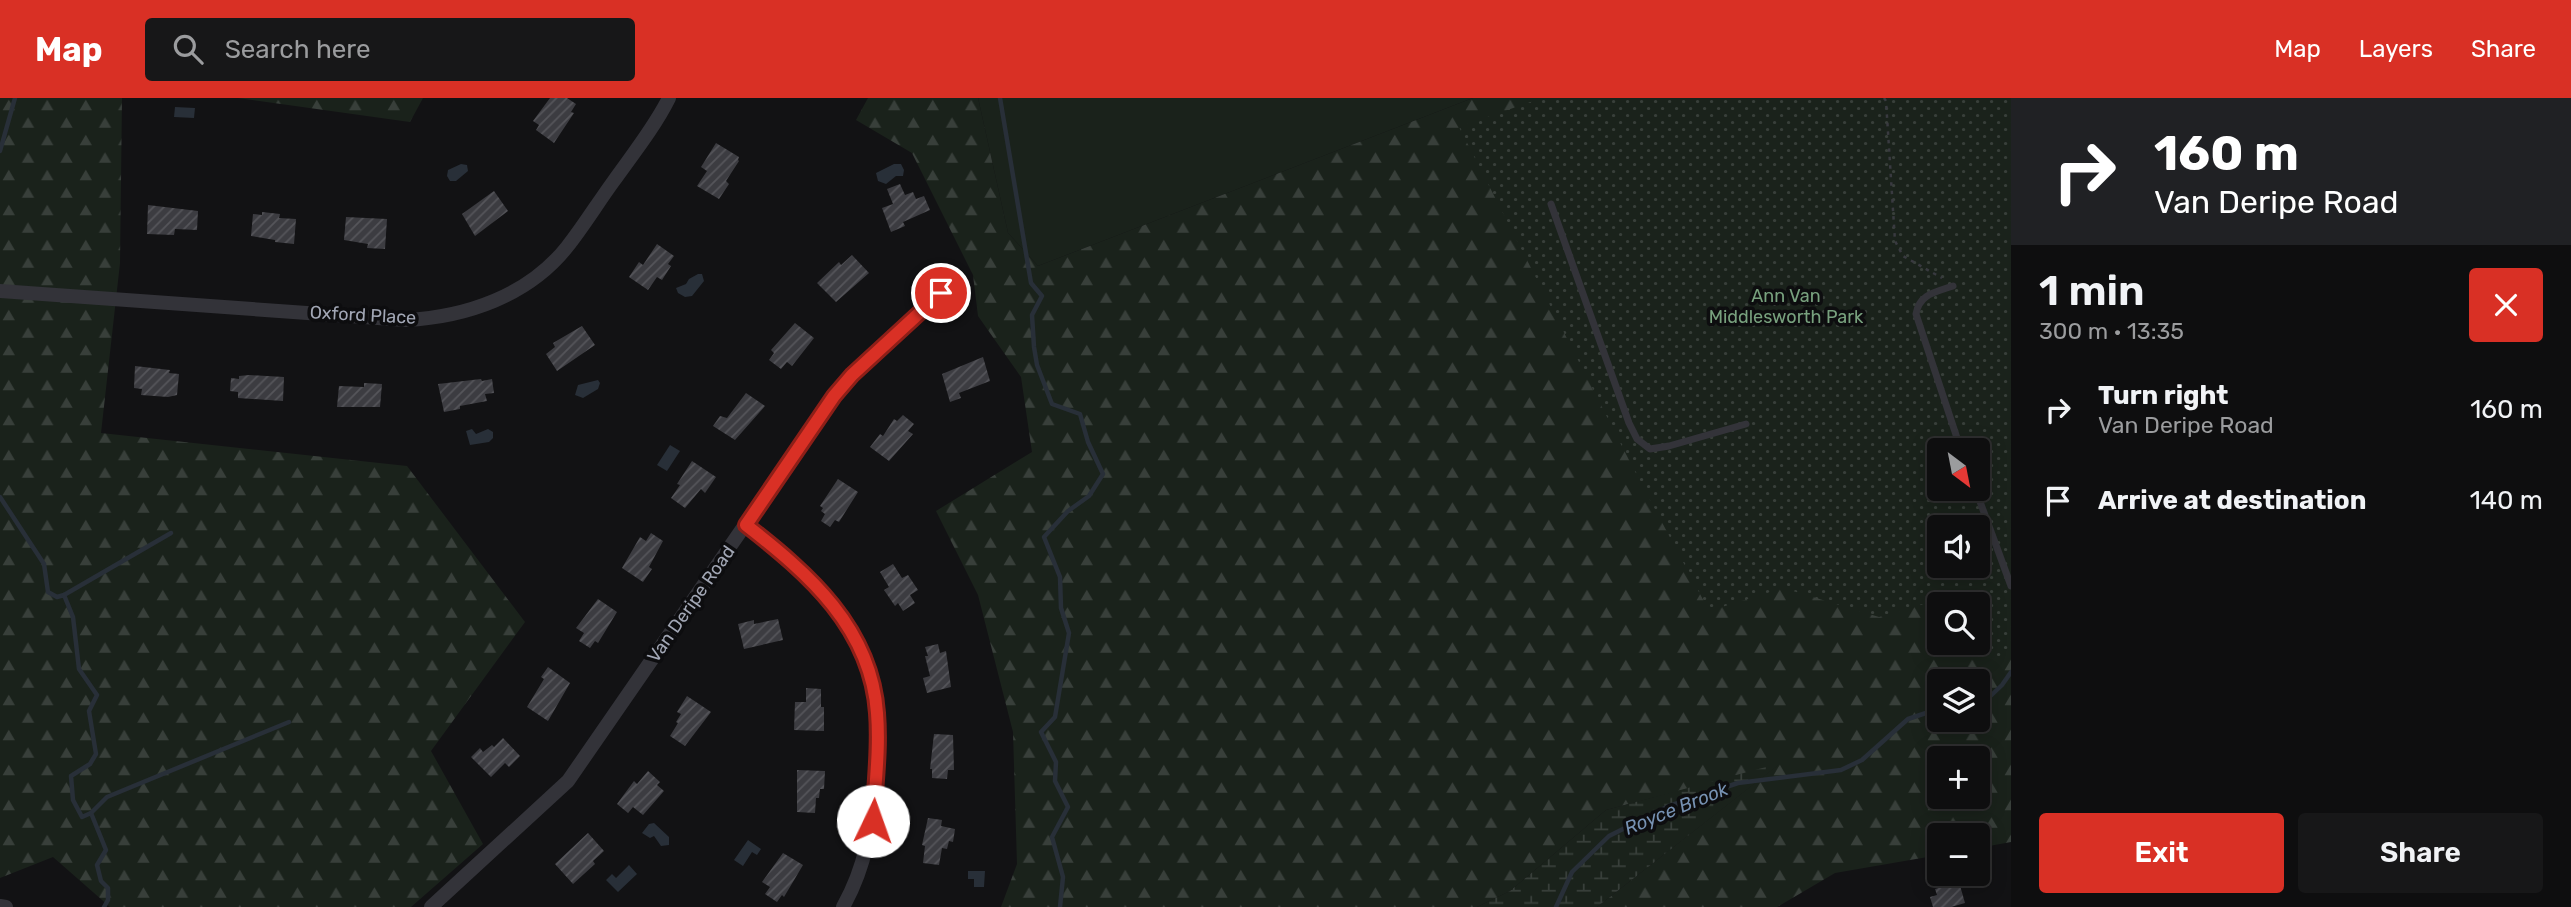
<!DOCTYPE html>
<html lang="en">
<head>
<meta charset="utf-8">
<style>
	body { margin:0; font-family:Rubik,sans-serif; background:#171718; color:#f1f3f6; height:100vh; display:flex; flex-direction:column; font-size:26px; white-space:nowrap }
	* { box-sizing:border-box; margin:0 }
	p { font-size:23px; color:#9b9c9e }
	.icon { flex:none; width:38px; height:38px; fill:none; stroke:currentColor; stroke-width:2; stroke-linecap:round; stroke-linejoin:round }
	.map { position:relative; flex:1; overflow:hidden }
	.drawer { display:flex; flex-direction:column; background:#0e0e0f; width:560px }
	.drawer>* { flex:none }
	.guide { background:#202124; color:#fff; overflow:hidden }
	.needle { width:46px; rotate:148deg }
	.controls { position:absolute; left:1927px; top:340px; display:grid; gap:14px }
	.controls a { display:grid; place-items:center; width:63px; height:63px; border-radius:7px; background:#0e0e0f; box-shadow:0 4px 18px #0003,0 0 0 2px #2e2e2f; font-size:35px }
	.pin { position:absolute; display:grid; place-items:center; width:60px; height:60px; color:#fff; margin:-30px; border:4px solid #fff; border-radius:50%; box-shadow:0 2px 7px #0007 }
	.me { position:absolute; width:77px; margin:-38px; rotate:3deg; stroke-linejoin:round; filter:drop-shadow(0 0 5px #0008) }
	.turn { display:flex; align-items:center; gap:24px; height:147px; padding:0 28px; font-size:32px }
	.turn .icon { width:91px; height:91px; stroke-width:2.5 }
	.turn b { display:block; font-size:49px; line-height:60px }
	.round { display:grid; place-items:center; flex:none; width:74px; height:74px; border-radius:7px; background:#171718 }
	.head { display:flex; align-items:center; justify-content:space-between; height:119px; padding:0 28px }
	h1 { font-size:42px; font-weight:600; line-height:52px }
	.cta { display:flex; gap:14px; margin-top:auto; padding:14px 28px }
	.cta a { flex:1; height:80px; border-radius:7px; background:#d93025; color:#fff; font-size:28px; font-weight:600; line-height:80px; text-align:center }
	.cta a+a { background:#171718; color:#f1f3f6 }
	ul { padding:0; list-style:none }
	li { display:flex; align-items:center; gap:21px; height:91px; padding:0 28px }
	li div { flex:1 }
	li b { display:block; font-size:26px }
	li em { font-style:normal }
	header { display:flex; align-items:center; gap:42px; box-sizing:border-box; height:98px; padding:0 35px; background:#d93025; color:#fff }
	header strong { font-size:33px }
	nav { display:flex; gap:38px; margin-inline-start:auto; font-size:24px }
	.search { width:490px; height:63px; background:#171718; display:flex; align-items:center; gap:18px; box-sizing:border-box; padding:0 24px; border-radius:7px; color:#9b9c9e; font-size:26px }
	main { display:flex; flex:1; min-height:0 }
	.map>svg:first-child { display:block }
	.grass { fill:#1a221b }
	.forest { fill:url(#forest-firs); fill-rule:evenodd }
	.wetland { fill:url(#wetland-marsh) }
	.park { fill:url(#park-dots); fill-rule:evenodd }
	.water { fill:#282f38 }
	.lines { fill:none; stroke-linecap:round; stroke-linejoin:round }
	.stream { stroke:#282f38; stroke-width:4.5 }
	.building { fill:url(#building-hatch) }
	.path { stroke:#393a40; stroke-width:2.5; stroke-dasharray:3.5 5; stroke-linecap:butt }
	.service { stroke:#333339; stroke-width:7 }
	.minor { stroke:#333339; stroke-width:14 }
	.route-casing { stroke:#8d1f18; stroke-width:18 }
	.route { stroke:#d93025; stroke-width:12 }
	.labels { text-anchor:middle; stroke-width:7; stroke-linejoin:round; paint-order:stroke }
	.park-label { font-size:18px; fill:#78a17e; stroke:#0d0d0f }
	.street-label { font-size:18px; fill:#a2a7b5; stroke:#0d0d0f }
	.water-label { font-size:19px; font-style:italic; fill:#7792b3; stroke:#0d0d0f }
</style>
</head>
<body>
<header>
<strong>Map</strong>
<div class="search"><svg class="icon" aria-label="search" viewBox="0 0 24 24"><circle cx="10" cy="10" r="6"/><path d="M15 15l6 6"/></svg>Search here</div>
<nav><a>Map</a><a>Layers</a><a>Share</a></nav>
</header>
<main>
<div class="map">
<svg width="2011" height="809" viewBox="0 0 2011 809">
	<defs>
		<pattern id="forest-firs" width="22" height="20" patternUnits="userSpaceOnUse" patternTransform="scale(1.75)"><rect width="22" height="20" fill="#1a221b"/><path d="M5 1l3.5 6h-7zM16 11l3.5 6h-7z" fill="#383f3a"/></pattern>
		<pattern id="wetland-marsh" width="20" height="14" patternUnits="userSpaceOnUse" patternTransform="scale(1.75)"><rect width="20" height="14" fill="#1a221b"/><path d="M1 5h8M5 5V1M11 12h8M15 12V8" fill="none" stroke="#383f3a"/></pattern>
		<pattern id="park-dots" width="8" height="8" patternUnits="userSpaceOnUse" patternTransform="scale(1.75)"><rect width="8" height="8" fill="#1a221b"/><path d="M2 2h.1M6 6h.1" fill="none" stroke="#383f3a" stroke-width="1.8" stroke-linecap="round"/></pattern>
		<pattern id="building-hatch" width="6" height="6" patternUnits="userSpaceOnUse" patternTransform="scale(1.75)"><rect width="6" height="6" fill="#3c3c41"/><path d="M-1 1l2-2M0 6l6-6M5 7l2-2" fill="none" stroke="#55555a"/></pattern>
	</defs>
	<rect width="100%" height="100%" fill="#121214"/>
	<polygon class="grass" points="978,0 1473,0 1038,168 1008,135"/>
	<g class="forest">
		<polygon points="0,0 122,0 120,165 101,335 407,368 525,524 431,653 483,746 411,809 110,809 53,759 0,780"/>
		<polygon points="238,0 423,0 410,24"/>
		<path d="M868 0H978L1008 135 1038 168 1473 0H1577L1939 467H1978L2011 554V744L1978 750V737H1939V757L1835 775 1777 809H1597L1778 667 1606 712 1510 793 1477 809H1001L1017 766 1013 634 978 497 936 413 1032 354 1021 279 978 218 973 177 912 55 856 22ZM1939 506H1978V544H1939ZM1939 583H1978V621H1939ZM1939 660H1978V698H1939Z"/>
	</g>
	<polygon class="wetland" points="1781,665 1597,809 1477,809 1510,793 1606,712"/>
	<path class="park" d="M1542 0H2011V556L1990 562 1978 532V506H1967L1962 495 1879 519 1783 490 1709 513 1630 364 1459 29ZM1939 352H1978V390H1939ZM1939 429H1978V467H1939Z"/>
	<g class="water">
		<polygon points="175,9 195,10 194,20 174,19"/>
		<polygon points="461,66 467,67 468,73 456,83 450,83 447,78 448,72"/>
		<polygon points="894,66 901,66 904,72 903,78 896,78 886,86 878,83 876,75"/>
		<polygon points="698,176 702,176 704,183 692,198 685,199 678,195 676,190 686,186 689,181"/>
		<polygon points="598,282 600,285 598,291 583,300 575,297 578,287"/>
		<polygon points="472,331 476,336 488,331 493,334 493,340 489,344 470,347 466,333"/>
		<polygon points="670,347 680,353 667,373 657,367"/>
		<polygon points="654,725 669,739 669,747 661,748 654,738 650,740 642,735 649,726"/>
		<polygon points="748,742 761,751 757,757 752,754 743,768 734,762"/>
		<polygon points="629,767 637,776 618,794 606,782 612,776 616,780"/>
		<polygon points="968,773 985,773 984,789 974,789 974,781 968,781"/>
	</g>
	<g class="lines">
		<g class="stream">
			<polyline points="1000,0 1031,185 1042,198 1032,217 1034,249 1037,267 1052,306 1080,316 1088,344 1103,376 1089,398 1068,413 1044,439 1060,479 1061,510 1069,535 1055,619 1041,634 1056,664 1055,683 1068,709 1052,739 1063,779 1060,809"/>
			<polyline points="0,53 15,0"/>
			<polyline points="0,399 44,466 48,494 57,499 64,497 73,519 79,571 97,597 89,613 96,656 90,666 71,678 73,702 82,719 91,715 106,752 97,767 101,783 108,790 108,802 104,809"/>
			<polyline points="64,497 171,435"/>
			<polyline points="1978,610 2002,587 2011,574"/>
			<polyline points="91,715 107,699 289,624"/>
			<polyline points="1556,809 1572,774 1609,738 1669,708 1738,685 1841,672 1862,662 1908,621 1926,615 1939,618"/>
		</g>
	</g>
	<g class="building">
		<polygon points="550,0 567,0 576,6 571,14 574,15 554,45 536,32 539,27 533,23"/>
		<polygon points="716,45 739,59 738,62 739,63 726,83 729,86 719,101 697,88 707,73 701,69"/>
		<polygon points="900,86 905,97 913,94 916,101 924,98 930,112 903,124 905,128 891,134 882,110 893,106 887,91"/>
		<polygon points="494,93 508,113 475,138 462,116"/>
		<polygon points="148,107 198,113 197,132 175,131 174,137 147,136"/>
		<polygon points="262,114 280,116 279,120 296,121 294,146 275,144 275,142 251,138 253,116 262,117"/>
		<polygon points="346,119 387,121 385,151 367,150 368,146 344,142"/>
		<polygon points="657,146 674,158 668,166 671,168 662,182 657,179 648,192 629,179 639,164 643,167"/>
		<polygon points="852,157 869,175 836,204 817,185 839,164 841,167"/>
		<polygon points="795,225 814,240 792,268 787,264 781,271 769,262 774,255 771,252"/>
		<polygon points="582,228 595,247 557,273 546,256 555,249 553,245"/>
		<polygon points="983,259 990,283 959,295 961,300 950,304 942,276"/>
		<polygon points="135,268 170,272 169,275 179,276 177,297 168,299 141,297 142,291 134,290"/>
		<polygon points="249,277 284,279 283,303 238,300 238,294 230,293 231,280 239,281 239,278"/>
		<polygon points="481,281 482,283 492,281 494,295 485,296 487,303 460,308 460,311 444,314 438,286"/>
		<polygon points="364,285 382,286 380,309 337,309 339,288 364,289"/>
		<polygon points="746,295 765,308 735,342 713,328 720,318 727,320"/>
		<polygon points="903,317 914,326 908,333 913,336 889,363 870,349 880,336 883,338 894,321 897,323"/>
		<polygon points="692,363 716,379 705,395 701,391 685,410 671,400 680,387 677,386"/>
		<polygon points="838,381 858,394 839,424 835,422 830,429 821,423 825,416 821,413 823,410 820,408"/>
		<polygon points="651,435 663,443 649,469 652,471 643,484 622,470 640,439 646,443"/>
		<polygon points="893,466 902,480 908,477 918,492 910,497 915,505 903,513 898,505 895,508 884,492 889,489 880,474"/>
		<polygon points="598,501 617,514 598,545 595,543 590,550 579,543 584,535 576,530"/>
		<polygon points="778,521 783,542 744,551 738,526 754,522 754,526"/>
		<polygon points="938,546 940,555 946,553 951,589 927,595 923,580 930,578 925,558 928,558 925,549"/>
		<polygon points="548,569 570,585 548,623 527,609 544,581 541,579"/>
		<polygon points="806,590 821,591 821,609 824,609 824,633 794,632 795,604 806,604"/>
		<polygon points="687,598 711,614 685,648 670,638 678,625 676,624 681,616 677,614"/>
		<polygon points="934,636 953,637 954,672 948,672 947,681 932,680 932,671 930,671"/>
		<polygon points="503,640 520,658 509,669 505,665 491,679 471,659 480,650 483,654 492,647 494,649"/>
		<polygon points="797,672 825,673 824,691 820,691 819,700 816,700 815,715 797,714"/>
		<polygon points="648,673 660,684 657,687 664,693 643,717 633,709 628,715 617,706 634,683 637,686"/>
		<polygon points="928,720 942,722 941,728 955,731 953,744 949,743 947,751 942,750 939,767 923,765 925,748 922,747"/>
		<polygon points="588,735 604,753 593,763 595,766 573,786 555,766"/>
		<polygon points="783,755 803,767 784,799 782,797 777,804 765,796 770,789 762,784"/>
		<polygon points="1959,784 1965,805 1951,809 1933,809 1930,799 1937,797 1935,791"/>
	</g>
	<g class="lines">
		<polyline class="path" points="1884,0 1886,3 1895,143 1903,158 1942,180"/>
		<g class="service">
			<polyline points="1551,106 1629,325 1637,341 1650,351 1669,348 1746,326"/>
			<path d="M1953 188C1936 194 1919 196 1916 216L1961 352"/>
			<polyline points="1975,390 2011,488"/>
		</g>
		<g class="minor">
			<path d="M0 193 406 222C466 219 528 198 567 149 583 129 597 106 613 84 632 57 654 30 669 0"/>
			<path d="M746 427C801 470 860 518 874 591 880 621 877 651 875 682 872 728 866 768 843 809"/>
			<polyline points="0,808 6,809"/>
			<polyline points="431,809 568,683 834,298 852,277 941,195"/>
		</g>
	</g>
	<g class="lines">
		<g class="route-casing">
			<path id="route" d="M873 723C875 687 880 651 877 615 871 530 809 476 746 427L834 298 852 277 941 195"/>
		</g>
		<use href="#route" class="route"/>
	</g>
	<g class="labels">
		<g class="park-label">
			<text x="1786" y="204">Ann Van<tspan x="1786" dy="21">Middlesworth Park</tspan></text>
		</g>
		<g class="street-label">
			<text transform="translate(363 217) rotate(3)" y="6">Oxford Place</text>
			<text transform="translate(691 506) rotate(-55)" y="6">Van Deripe Road</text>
		</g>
		<g class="water-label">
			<text transform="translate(1676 710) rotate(-22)" y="7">Royce Brook</text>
		</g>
	</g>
</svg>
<div class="controls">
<a><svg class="needle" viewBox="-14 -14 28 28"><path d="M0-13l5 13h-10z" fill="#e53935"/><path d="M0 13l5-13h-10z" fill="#9b9c9e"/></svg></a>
<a><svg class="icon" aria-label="sound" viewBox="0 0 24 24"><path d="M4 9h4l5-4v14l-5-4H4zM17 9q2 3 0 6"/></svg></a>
<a><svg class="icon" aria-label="search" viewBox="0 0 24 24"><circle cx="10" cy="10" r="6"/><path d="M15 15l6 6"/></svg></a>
<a><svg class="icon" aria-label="layers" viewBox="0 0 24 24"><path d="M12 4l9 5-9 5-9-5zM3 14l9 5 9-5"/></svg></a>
<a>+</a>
<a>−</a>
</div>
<div class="pin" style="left:941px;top:195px;background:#d93025"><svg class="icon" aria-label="arrive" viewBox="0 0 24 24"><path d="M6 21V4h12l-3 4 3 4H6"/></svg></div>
<svg class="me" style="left:873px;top:723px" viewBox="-20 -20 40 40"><circle r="19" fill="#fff"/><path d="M0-13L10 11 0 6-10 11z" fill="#d93025"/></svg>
</div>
<section class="drawer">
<div class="guide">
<div class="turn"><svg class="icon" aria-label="right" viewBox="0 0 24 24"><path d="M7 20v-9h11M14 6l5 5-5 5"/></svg><div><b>160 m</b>Van Deripe Road</div></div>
</div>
<div class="head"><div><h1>1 min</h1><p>300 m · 13:35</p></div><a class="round" style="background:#d93025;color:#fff"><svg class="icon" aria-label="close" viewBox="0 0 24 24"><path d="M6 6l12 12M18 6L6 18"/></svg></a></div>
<ul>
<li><svg class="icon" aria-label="right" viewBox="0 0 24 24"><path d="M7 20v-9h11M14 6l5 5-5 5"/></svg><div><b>Turn right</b><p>Van Deripe Road</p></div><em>160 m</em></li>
<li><svg class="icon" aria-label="arrive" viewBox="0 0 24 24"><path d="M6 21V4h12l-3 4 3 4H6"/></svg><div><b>Arrive at destination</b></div><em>140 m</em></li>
</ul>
<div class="cta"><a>Exit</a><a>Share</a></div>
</section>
</main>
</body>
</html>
